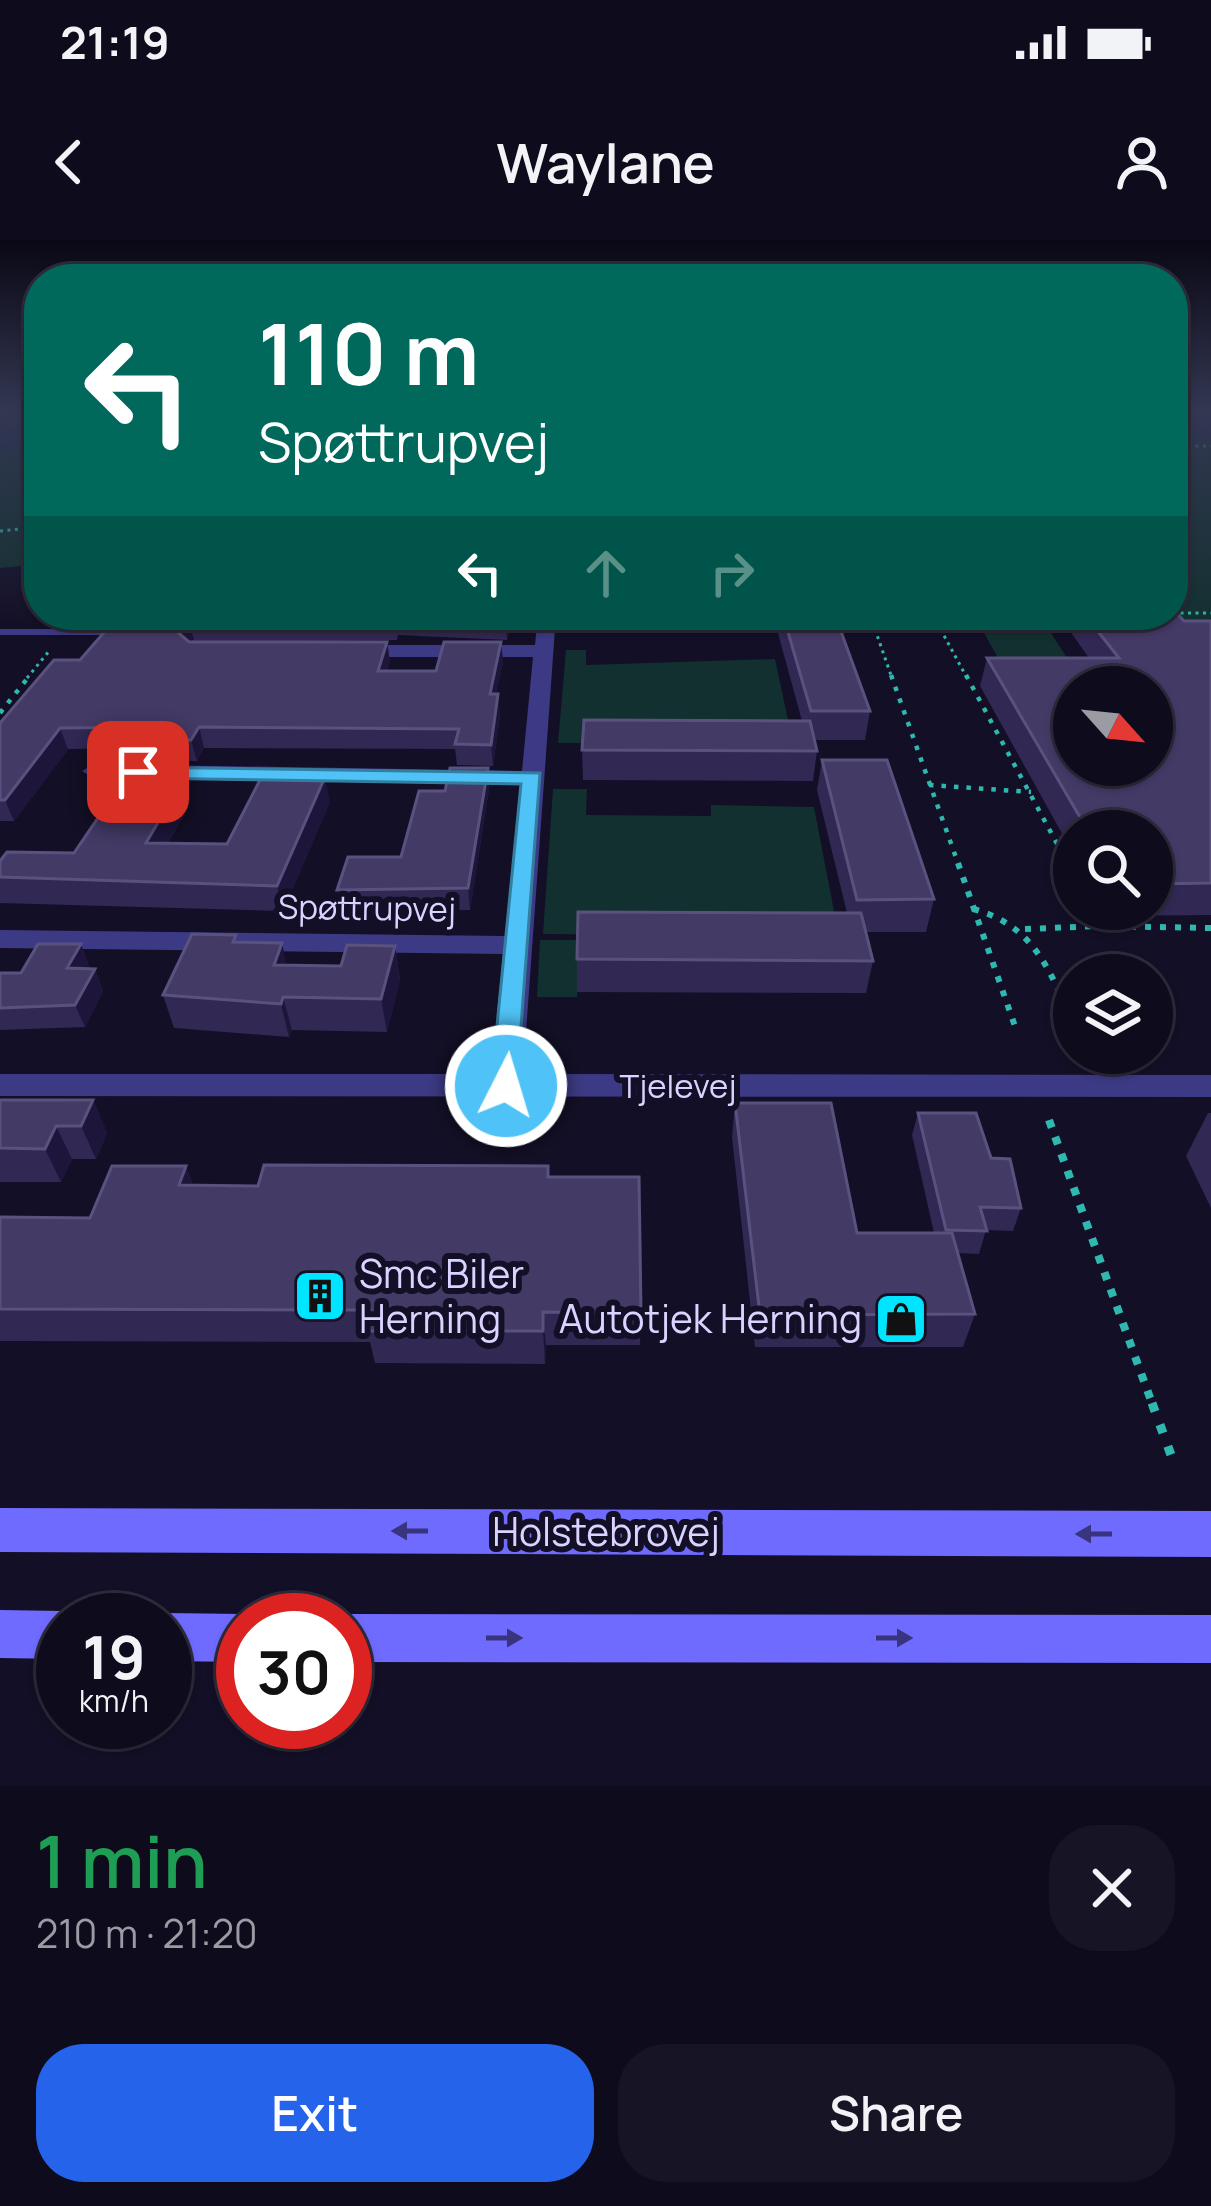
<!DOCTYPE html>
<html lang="en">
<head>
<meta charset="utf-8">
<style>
	body { margin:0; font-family:Manrope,sans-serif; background:#171425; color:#f1f3f6; height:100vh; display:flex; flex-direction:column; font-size:45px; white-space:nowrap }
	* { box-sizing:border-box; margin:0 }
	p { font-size:39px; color:#9b9ba3 }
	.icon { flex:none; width:66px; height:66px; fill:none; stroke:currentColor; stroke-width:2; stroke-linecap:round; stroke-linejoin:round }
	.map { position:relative; height:1546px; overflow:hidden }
	.drawer { display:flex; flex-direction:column; background:#0e0b1c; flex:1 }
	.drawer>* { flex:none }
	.top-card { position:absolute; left:24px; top:24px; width:1164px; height:366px; border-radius:48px; box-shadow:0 3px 9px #0004,0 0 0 3px #2e2b3b; background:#00695c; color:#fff; overflow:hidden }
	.needle { width:78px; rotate:117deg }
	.fabs { position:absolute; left:1053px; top:426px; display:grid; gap:24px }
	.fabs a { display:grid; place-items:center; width:120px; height:120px; border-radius:50%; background:#0e0b1c; box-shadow:0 3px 9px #0004,0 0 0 3px #2e2b3b; font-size:60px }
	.speed { position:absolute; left:36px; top:1353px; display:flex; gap:24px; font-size:60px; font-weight:700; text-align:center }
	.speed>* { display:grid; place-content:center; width:156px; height:156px; border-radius:50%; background:#0e0b1c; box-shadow:0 3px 9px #0004,0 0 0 3px #2e2b3b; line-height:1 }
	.speed small { font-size:30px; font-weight:400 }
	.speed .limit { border:18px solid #d22; background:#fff; color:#111 }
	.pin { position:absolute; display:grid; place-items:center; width:102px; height:102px; color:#fff; margin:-51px; border-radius:24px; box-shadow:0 6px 18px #0006 }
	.me { position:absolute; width:132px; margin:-66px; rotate:5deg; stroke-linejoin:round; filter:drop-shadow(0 0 9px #0008) }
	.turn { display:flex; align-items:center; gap:42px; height:252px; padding:0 36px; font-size:54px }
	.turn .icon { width:156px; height:156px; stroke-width:2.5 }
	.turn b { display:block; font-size:84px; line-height:102px }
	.lanes { display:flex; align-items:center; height:114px; padding:0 36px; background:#0003; justify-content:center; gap:60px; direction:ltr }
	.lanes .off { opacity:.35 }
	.round { display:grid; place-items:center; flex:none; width:126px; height:126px; border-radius:48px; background:#171425 }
	.head { display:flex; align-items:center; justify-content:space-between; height:204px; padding:0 36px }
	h1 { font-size:72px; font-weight:600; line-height:90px; color:#1e9e55 }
	.primary-button { display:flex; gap:24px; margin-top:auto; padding:24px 36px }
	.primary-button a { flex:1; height:138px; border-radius:48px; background:#2563eb; color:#fff; font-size:48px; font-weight:600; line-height:138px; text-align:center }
	.primary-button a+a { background:#171425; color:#f1f3f6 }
	.status { display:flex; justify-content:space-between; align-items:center; height:84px; padding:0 60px; background:#0e0b1c; direction:ltr }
	.status svg { height:33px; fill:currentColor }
	header { display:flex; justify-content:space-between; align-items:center; height:156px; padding:0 36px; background:#0e0b1c; font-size:54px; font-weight:600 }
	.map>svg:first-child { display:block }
	.green { fill:#12302f }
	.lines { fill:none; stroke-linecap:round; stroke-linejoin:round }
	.river { fill:#0c2248; fill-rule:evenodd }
	.path-far4 { stroke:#2fb8b0; stroke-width:3; stroke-dasharray:3 4.5; stroke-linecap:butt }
	.path-far3 { stroke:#2fb8b0; stroke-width:4.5; stroke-dasharray:4.5 8; stroke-linecap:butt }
	.path-far2 { stroke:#2fb8b0; stroke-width:6; stroke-dasharray:6 9; stroke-linecap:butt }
	.path-far1 { stroke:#2fb8b0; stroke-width:8; stroke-dasharray:8 10; stroke-linecap:butt }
	.path { stroke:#2fb8b0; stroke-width:9; stroke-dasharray:9 14; stroke-linecap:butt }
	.lane { fill:#3d3a85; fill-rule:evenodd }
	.street { fill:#3d3a85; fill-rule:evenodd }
	.secondary { fill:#6f6bff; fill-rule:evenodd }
	.wall { fill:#312854 }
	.shaded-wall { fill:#1d163a }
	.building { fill:#433a66; stroke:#5a527e; stroke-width:3; fill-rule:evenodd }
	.oneway { fill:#38347d }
	.route { fill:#4fc3f7; stroke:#337fa1; stroke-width:3 }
	.labels { text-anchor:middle; stroke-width:12; stroke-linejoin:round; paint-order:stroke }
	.street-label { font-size:33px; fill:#d9d4ff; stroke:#130f26 }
	.near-poi-label { font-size:39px; fill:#d9d4ff; stroke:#130f26; text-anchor:start }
	.near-street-label { font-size:39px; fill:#d9d4ff; stroke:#130f26 }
</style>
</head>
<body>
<div class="status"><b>21:19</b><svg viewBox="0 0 49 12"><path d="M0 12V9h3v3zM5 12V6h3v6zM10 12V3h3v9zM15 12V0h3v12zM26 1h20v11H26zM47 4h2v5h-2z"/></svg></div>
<header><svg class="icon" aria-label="back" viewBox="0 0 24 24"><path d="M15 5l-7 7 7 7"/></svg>Waylane<svg class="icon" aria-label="person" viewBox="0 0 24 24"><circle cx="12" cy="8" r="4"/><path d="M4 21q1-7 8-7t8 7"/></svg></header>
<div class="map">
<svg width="1211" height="1546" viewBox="0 0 1211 1546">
	<rect width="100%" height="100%" fill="#130f26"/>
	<g class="green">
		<polygon points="0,172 39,172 39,324 0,328"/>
		<polygon points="1211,179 1211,384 882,383 879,375 1173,375 1173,183"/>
		<polygon points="984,393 1051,393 1078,435 1007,434"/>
		<polygon points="566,410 586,410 586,425 775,419 793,503 558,503"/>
		<polygon points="553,549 587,549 586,575 711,576 711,565 814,567 839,697 543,694"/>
		<polygon points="540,700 579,700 577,757 537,757"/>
	</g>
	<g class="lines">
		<g class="river">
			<polygon points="39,178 39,196 0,211 0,193"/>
			<polygon points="1211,182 1211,198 1173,199 1173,183"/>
		</g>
		<g class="path-far4">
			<polyline points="1173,206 1211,206"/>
			<polyline points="0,291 39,287"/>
			<polyline points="1173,373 1211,373"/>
			<polyline points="870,375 892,438"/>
			<polyline points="27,438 50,410"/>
			<polyline points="967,438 941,390 1081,389"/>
		</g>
		<g class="path-far3">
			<polyline points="891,435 959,626"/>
			<polyline points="966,435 1069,626"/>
			<polyline points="0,473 30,435"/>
			<polyline points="929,545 1031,552"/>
		</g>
		<g class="path-far2">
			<polyline points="958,623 1017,792"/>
			<polyline points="1067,623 1074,636"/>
			<path d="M973 669C1034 685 1050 731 1074 785"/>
			<polyline points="1100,686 1211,688"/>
			<polyline points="1025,689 1100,686 1091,669"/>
		</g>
		<polyline class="path-far1" points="1049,880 1153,1166"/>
		<polyline class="path" points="1152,1163 1171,1215"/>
		<polygon class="lane" points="0,389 129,389 135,392 129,395 0,395"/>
		<polygon class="street" points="538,375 556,375 523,834 1211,835 1211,857 0,856 0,834 491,834 503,714 0,708 0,690 505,696 521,545 94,538 82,531 94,524 522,531 533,417 352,417 342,411 352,405 535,405"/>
		<g class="secondary">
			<polygon points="0,1268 1211,1271 1211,1317 0,1312"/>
			<polygon points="0,1370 63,1371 81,1380 63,1380 63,1419 0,1418"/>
			<polygon points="165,1373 243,1374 258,1380 243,1380 243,1422 165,1421 165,1380 148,1380"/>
			<polygon points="345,1374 1211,1375 1211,1423 345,1422 345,1380 330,1380"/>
		</g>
	</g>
	<g class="wall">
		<polygon points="56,375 512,375 507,400 398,395 397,400 192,402 387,402 390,422 387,431 436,431 501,402 503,422 496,454 500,475 493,526 457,525 455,509 204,508 197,521 177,521 184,544 177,556 183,577 168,603 227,604 330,562 283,671 0,663 0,621 74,613 160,519 156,508 68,509 14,581 0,581 0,483 80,420 125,379 58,379"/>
		<polygon points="773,375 835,375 870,471 865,500 814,500 817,511 813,541 583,540 582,510 802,481"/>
		<polygon points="1077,375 1173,375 1184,381 1211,381 1211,675 1108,676 1104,669 1152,669 1152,591 1074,591 1074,615 980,446 987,418 1089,418 1072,394"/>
		<polygon points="822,520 934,659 926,692 865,692 873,721 866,753 577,752 577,719 847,673 817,550"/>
		<polygon points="488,528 489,549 470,670 341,672 337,650 401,617 445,551"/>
		<polygon points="238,702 287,725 341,726 395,706 400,739 387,792 292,790 289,797 174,788 163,755"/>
		<polygon points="81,704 89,726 88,729 95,729 103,751 85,787 0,790 0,733 21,733"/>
		<polygon points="0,860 93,860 107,893 96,919 72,919 61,942 0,942"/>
		<polygon points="735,863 857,993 934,993 912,895 918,873 991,918 1021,968 1013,991 986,990 979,1014 958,1013 975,1074 963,1107 755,1107 732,897"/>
		<polygon points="1208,873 1211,873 1211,968 1186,916"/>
		<polygon points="186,926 193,945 258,946 549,937 641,1073 640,1105 546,1105 545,1124 375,1123 370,1102 0,1101 0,977 90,978"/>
	</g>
	<g class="shaded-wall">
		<polygon points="507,375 512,375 507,400 506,381"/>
		<polygon points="189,381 194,400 180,409 175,390"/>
		<polygon points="387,402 390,422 381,451 378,431"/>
		<polygon points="501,402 503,422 492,475 490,454"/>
		<polygon points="498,454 500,475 493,526 491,505"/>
		<polygon points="199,487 204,508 197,521 191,500"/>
		<polygon points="60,488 68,509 14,581 5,560"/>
		<polygon points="177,520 184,544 177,556 183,577 154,628 146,603 157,552"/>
		<polygon points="488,528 489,549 470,670 468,648"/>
		<polygon points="325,537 330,562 283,671 277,646"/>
		<polygon points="282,703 289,735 274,725"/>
		<polygon points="81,704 89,726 76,751 67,728"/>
		<polygon points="395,706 400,739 387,792 381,759"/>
		<polygon points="95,729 103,751 85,787 75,765"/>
		<polygon points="283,757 292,790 289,797 281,764"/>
		<polygon points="93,860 107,893 96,919 81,886"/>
		<polygon points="56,886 72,919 61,942 45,909"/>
		<polygon points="186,926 198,960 179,945"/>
		<polygon points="543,1072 546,1105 545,1124 543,1091"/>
	</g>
	<g class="building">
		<path d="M1173 369 1184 381H1211V643L1152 644V591H1088L987 418H1119L1085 375H1173ZM1074 447H1152V525H1074Z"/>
		<polygon points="150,375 507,375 506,381 396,376 394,381 189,381 175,390 189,402 387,402 378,431 436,431 444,402 501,402 490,454 498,454 491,505 455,504 459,489 199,487 191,500 154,500 162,487 60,488 5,560 0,560 0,483 54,420 80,420 114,381"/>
		<polygon points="783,375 835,375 870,471 811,471"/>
		<polygon points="584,480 810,481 817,511 582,510"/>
		<polygon points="138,519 177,520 157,552 176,552 146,603 227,604 262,536 325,537 277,646 0,637 0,621 7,612 74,613"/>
		<polygon points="822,520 887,520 934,659 857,660"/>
		<polygon points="450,528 488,528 468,648 337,650 348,617 401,617 419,551 445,551"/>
		<polygon points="578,672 861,673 873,721 577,719"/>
		<polygon points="192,694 236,695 233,702 282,703 274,725 341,726 347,705 395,706 381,759 283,757 281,764 163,755"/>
		<polygon points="38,704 81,704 67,728 95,729 75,765 0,768 0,733 21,733"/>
		<polygon points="0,860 93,860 81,886 56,886 45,909 0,908"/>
		<polygon points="735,863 831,863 857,993 952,993 975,1074 760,1075"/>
		<polygon points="918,873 976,873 991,918 1010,919 1021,968 980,967 987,991 946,990"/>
		<polygon points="264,925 548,926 548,937 639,937 641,1073 543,1072 543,1091 367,1091 370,1070 0,1069 0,977 90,978 112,926 186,926 179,945 258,946"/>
	</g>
	<defs><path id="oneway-solid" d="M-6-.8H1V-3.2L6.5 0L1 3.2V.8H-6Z" transform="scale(3)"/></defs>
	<g class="oneway">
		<use href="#oneway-solid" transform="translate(410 1291) rotate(-180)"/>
		<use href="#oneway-solid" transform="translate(1094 1294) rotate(-180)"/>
		<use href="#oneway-solid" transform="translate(504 1398)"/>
		<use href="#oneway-solid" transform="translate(894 1398)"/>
	</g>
	<linearGradient id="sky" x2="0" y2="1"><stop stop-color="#0a0815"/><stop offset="0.44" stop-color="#333752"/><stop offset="1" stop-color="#333752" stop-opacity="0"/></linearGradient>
	<rect width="1211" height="388" fill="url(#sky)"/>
	<polygon class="route" points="131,527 540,533 516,853 506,856 491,846 521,544 138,538 131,536"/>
	<defs>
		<g id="building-square" transform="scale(2.7)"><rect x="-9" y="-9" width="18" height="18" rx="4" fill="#00e5ff" stroke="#130f26"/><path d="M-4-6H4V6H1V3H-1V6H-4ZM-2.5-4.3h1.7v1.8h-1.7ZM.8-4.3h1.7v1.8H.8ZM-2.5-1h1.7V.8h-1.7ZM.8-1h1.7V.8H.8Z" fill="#111"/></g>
		<g id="shop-square" transform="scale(2.7)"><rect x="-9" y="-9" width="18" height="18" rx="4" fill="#00e5ff" stroke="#130f26"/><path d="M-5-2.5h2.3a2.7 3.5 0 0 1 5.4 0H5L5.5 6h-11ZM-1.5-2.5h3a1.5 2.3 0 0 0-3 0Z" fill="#111"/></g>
	</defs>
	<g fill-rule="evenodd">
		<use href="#building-square" x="320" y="1056"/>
		<use href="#shop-square" x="901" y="1079"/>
	</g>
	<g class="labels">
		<g class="street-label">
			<text transform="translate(367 668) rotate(1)" y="12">Spøttrupvej</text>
			<text x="678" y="858">Tjelevej</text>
		</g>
		<g class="near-poi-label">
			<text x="359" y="1048">Smc Biler<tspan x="359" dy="45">Herning</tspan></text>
			<text x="862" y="1093" text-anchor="end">Autotjek Herning</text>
		</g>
		<g class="near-street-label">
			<text x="606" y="1306">Holstebrovej</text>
		</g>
	</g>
</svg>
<div class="fabs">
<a><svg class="needle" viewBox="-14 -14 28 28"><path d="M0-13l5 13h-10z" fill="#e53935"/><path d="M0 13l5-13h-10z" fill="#9b9ba3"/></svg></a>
<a><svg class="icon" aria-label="search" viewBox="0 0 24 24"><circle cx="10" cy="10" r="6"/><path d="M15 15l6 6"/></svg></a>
<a><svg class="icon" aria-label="layers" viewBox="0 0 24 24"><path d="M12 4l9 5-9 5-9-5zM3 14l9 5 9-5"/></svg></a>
</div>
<div class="speed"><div>19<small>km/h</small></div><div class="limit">30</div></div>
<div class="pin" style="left:138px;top:532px;background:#d93025"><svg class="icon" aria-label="arrive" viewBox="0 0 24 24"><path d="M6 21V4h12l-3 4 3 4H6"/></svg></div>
<svg class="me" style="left:506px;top:846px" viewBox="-20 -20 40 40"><circle r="17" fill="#4fc3f7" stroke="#fff" stroke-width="3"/><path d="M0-11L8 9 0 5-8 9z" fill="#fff"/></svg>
<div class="top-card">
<div class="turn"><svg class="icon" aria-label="left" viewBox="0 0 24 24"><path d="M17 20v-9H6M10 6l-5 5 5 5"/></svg><div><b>110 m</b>Spøttrupvej</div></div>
<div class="lanes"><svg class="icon" aria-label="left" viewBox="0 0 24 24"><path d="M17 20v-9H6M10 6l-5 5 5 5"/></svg><svg class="icon off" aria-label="ahead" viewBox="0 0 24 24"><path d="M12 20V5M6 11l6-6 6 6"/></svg><svg class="icon off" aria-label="right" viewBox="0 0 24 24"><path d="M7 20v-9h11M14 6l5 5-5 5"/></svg></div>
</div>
</div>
<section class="drawer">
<div class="head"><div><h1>1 min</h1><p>210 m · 21:20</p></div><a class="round"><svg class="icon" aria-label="close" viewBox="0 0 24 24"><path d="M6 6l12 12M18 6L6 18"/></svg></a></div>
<div class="primary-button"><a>Exit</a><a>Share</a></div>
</section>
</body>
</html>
